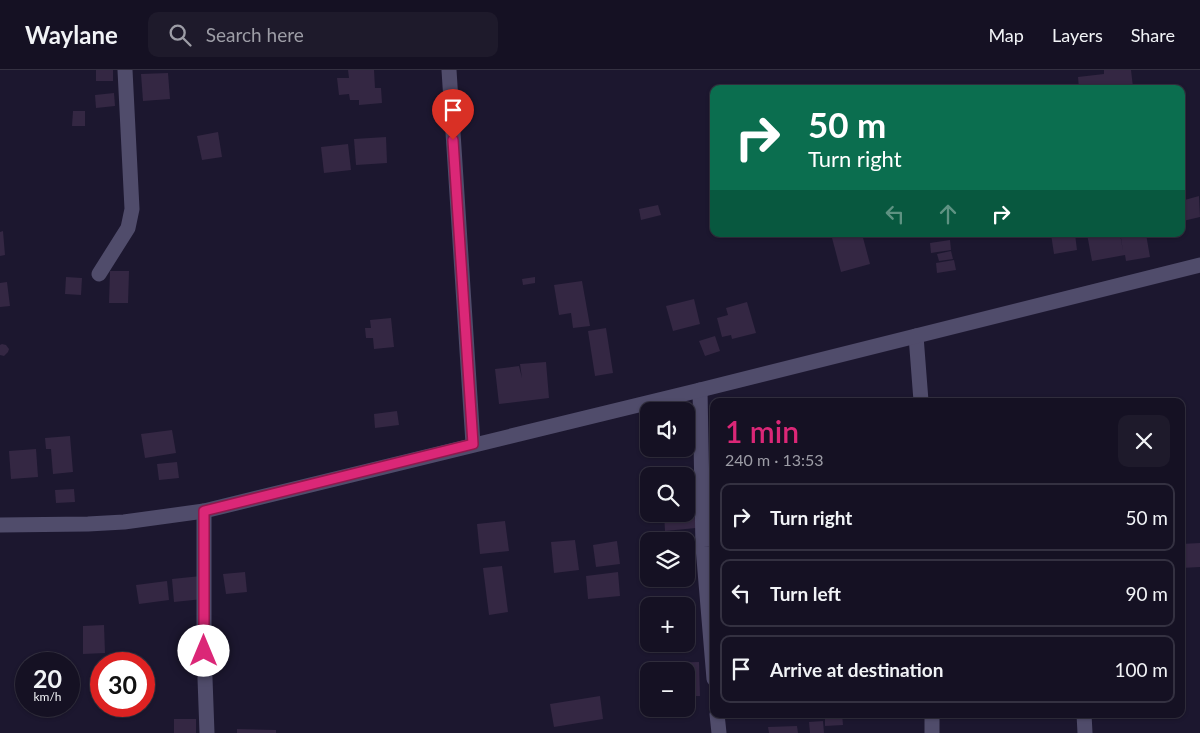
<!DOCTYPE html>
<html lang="en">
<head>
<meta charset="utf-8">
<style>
	body { margin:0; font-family:Lato,sans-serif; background:#1e1a2b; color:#f1f3f6; height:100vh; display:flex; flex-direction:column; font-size:19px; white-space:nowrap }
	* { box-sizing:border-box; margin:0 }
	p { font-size:16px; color:#9d9da6 }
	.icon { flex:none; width:28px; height:28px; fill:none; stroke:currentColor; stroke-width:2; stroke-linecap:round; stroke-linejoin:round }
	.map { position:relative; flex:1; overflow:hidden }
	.details { position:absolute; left:710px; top:328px; width:475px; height:320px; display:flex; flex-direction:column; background:#151123; border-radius:10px; box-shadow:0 1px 4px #0004,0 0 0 1px #343141 }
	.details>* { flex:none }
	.top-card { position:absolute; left:710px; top:15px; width:475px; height:152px; border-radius:10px; box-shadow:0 1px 4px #0004,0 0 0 1px #343141; background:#0b6e4f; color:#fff; overflow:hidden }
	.controls { position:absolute; left:640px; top:332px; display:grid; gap:10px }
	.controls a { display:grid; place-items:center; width:55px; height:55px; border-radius:10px; background:#151123; box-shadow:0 1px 4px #0004,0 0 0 1px #343141; font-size:25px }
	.speed { position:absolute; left:15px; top:582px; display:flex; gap:10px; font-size:25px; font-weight:700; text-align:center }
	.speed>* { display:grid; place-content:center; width:65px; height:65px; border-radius:50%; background:#151123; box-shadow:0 1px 4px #0004,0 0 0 1px #343141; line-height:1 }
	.speed small { font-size:12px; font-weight:400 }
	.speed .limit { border:8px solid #d22; background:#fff; color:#111 }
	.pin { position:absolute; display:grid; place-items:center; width:42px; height:42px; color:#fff; margin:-51px -21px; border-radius:50% 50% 50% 0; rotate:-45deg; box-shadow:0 0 5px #0007 }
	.pin .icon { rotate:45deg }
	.me { position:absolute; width:55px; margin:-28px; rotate:0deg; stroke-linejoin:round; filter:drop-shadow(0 0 4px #0008) }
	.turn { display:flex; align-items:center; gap:18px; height:105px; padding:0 15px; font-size:22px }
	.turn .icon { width:65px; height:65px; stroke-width:2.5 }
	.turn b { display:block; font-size:35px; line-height:42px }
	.lanes { display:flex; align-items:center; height:48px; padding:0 15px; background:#0003; justify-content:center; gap:25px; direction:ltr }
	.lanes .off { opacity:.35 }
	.round { display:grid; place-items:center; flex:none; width:52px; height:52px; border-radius:10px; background:#1e1a2b }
	.head { display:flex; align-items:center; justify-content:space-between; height:85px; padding:0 15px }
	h1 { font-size:30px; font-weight:600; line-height:38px; color:#db2777 }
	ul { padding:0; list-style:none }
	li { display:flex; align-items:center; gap:15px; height:68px; margin:0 10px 8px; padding:0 5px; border:2px solid #343141; border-radius:10px }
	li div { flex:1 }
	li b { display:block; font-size:19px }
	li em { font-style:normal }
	header { display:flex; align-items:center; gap:30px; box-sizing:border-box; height:70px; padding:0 25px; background:#151123; border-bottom:1px solid #343141 }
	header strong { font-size:24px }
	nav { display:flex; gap:28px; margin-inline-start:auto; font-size:18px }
	.search { width:350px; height:45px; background:#1e1a2b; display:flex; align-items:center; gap:12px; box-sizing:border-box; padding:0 18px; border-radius:10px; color:#9d9da6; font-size:19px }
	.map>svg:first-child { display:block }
	.building { fill:#342743 }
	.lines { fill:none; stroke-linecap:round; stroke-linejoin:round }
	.minor { stroke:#504c6b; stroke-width:15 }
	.route-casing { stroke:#8e194d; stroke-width:12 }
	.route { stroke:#db2777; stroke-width:9 }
</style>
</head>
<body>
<header>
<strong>Waylane</strong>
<div class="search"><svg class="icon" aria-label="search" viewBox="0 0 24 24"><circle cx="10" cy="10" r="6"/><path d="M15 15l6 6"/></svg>Search here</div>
<nav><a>Map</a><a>Layers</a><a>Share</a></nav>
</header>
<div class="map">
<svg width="1200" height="663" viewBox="0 0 1200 663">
	<rect width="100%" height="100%" fill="#1c172f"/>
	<g class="building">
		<rect x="96" y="0" width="17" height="11"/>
		<polygon points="348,0 374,0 375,18 381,18 382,33 359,35 359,30 350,30 349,24 339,25 337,8 349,8"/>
		<polygon points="1104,0 1131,0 1133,17 1079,19 1078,7 1104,4"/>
		<polygon points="168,3 170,29 143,31 141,4"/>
		<polygon points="114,23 115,36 96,38 95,25"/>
		<polygon points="73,41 85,41 85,56 72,56"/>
		<polygon points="218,62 222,87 202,90 197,66"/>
		<polygon points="386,67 387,93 356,95 354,69"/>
		<polygon points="348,74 351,100 324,103 321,77"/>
		<polygon points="1199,126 1200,147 1183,151 1185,158 1181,159 1181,131"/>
		<polygon points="658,135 661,145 641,150 639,139"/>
		<polygon points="3,161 5,185 0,186 0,162"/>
		<polygon points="831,164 862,164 870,194 841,202"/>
		<polygon points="1051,164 1075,164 1077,180 1054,184"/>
		<polygon points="1087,164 1120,164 1123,181 1121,168 1146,164 1150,187 1126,191 1125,185 1092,191"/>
		<polygon points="950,170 951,180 931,183 930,173"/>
		<polygon points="951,181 953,189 939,191 937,184"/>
		<polygon points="954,190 956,200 937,203 936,193"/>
		<polygon points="110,201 129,201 128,233 109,233"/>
		<polygon points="66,207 82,208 81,225 65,224"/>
		<polygon points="535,207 535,213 523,215 522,209"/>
		<polygon points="582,211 590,256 573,258 571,243 559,245 554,215"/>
		<polygon points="7,212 10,236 0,237 0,213"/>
		<polygon points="694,229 700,254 673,261 666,236"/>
		<polygon points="747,232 756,263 732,269 731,265 722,267 717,248 728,245 726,238"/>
		<polygon points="391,248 394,277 374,279 373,268 366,268 365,258 371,258 370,250"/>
		<polygon points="606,258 613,303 595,306 588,261"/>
		<polygon points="715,266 720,281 705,286 699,271"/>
		<polygon points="2,274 6,275 9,279 8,282 4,286 0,285 0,275"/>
		<polygon points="546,292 549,328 499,334 495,299 519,296 522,308 520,294"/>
		<polygon points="397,341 399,355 375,358 374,344"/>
		<polygon points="172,360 176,383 145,388 141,364"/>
		<polygon points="70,366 73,402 53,404 51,379 46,379 45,368"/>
		<polygon points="36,379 38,407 11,409 9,381"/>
		<polygon points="177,392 179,408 159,410 157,394"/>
		<polygon points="74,419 75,432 56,433 55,420"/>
		<polygon points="692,426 696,458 665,461 664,444 686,444 686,427"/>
		<polygon points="505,451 509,481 480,484 477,454"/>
		<polygon points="575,470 579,500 554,503 551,472"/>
		<polygon points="617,471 620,494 596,497 593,475"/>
		<polygon points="1200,473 1200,497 1181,498 1181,474"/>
		<polygon points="502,496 508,542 489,545 483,498"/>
		<polygon points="245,502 247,522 226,524 223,504"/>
		<polygon points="618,502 620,526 588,529 586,506"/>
		<polygon points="201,506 203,529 174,532 172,509"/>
		<polygon points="167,511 169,530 139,534 136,515"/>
		<polygon points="694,542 696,571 686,572 686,543"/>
		<polygon points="643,546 649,546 649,574 653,574 653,575 646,576"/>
		<polygon points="104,555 105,583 83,584 83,556"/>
		<polygon points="699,592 700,626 686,626 686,601 663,601 663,593"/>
		<polygon points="600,626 603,649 554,657 550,634"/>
		<polygon points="842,644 843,655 825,656 825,645"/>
		<rect x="174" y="649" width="22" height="14"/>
		<polygon points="823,651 824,663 810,663 809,652"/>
		<polygon points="797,656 798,663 769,663 768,657"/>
		<polygon points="237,659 276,660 276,663 237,663"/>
	</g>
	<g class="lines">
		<g class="minor">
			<polyline points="449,0 473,374"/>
			<polyline points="99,204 128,158 132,139 125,0"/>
			<polyline points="916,266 921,331"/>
			<polyline points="700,320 703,477 714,609"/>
			<polyline points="204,441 204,581 207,663"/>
			<polyline points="0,455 88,454 124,452 204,441 700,320 1200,195"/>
			<polyline points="717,644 719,663"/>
			<polyline points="932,644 932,663"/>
			<polyline points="1084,644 1085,663"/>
		</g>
	</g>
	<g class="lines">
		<g class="route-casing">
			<polyline id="route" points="204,581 204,441 473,374 453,70"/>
		</g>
		<use href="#route" class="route"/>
	</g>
</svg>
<div class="controls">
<a><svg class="icon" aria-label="sound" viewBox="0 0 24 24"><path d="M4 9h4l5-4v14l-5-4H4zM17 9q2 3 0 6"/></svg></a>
<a><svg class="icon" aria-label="search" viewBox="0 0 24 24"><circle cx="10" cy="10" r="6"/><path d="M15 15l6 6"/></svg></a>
<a><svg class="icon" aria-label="layers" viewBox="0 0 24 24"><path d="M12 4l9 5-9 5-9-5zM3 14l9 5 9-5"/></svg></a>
<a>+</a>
<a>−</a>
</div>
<div class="speed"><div>20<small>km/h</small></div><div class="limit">30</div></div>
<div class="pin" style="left:453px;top:70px;background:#d93025"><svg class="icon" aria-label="arrive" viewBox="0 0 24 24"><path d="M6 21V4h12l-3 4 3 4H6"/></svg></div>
<svg class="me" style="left:204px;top:581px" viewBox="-20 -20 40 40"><circle r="19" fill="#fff"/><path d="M0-13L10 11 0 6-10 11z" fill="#db2777"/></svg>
<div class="top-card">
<div class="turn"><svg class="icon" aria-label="right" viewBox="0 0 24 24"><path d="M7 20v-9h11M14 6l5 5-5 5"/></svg><div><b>50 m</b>Turn right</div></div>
<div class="lanes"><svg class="icon off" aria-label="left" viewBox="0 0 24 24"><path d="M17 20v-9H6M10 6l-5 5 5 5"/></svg><svg class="icon off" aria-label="ahead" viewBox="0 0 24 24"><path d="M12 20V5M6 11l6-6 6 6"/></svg><svg class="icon" aria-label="right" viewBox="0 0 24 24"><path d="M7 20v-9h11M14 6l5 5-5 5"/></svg></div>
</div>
<section class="details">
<div class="head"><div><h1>1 min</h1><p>240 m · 13:53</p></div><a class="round"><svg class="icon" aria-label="close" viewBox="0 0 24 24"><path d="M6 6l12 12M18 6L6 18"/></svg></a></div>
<ul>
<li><svg class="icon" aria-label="right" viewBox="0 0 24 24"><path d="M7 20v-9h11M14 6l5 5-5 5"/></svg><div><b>Turn right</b></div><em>50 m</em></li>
<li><svg class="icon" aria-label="left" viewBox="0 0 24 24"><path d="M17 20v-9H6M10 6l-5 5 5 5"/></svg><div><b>Turn left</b></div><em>90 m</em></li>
<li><svg class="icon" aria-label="arrive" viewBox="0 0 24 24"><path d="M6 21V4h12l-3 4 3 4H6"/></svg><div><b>Arrive at destination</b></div><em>100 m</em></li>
</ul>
</section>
</div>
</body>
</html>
